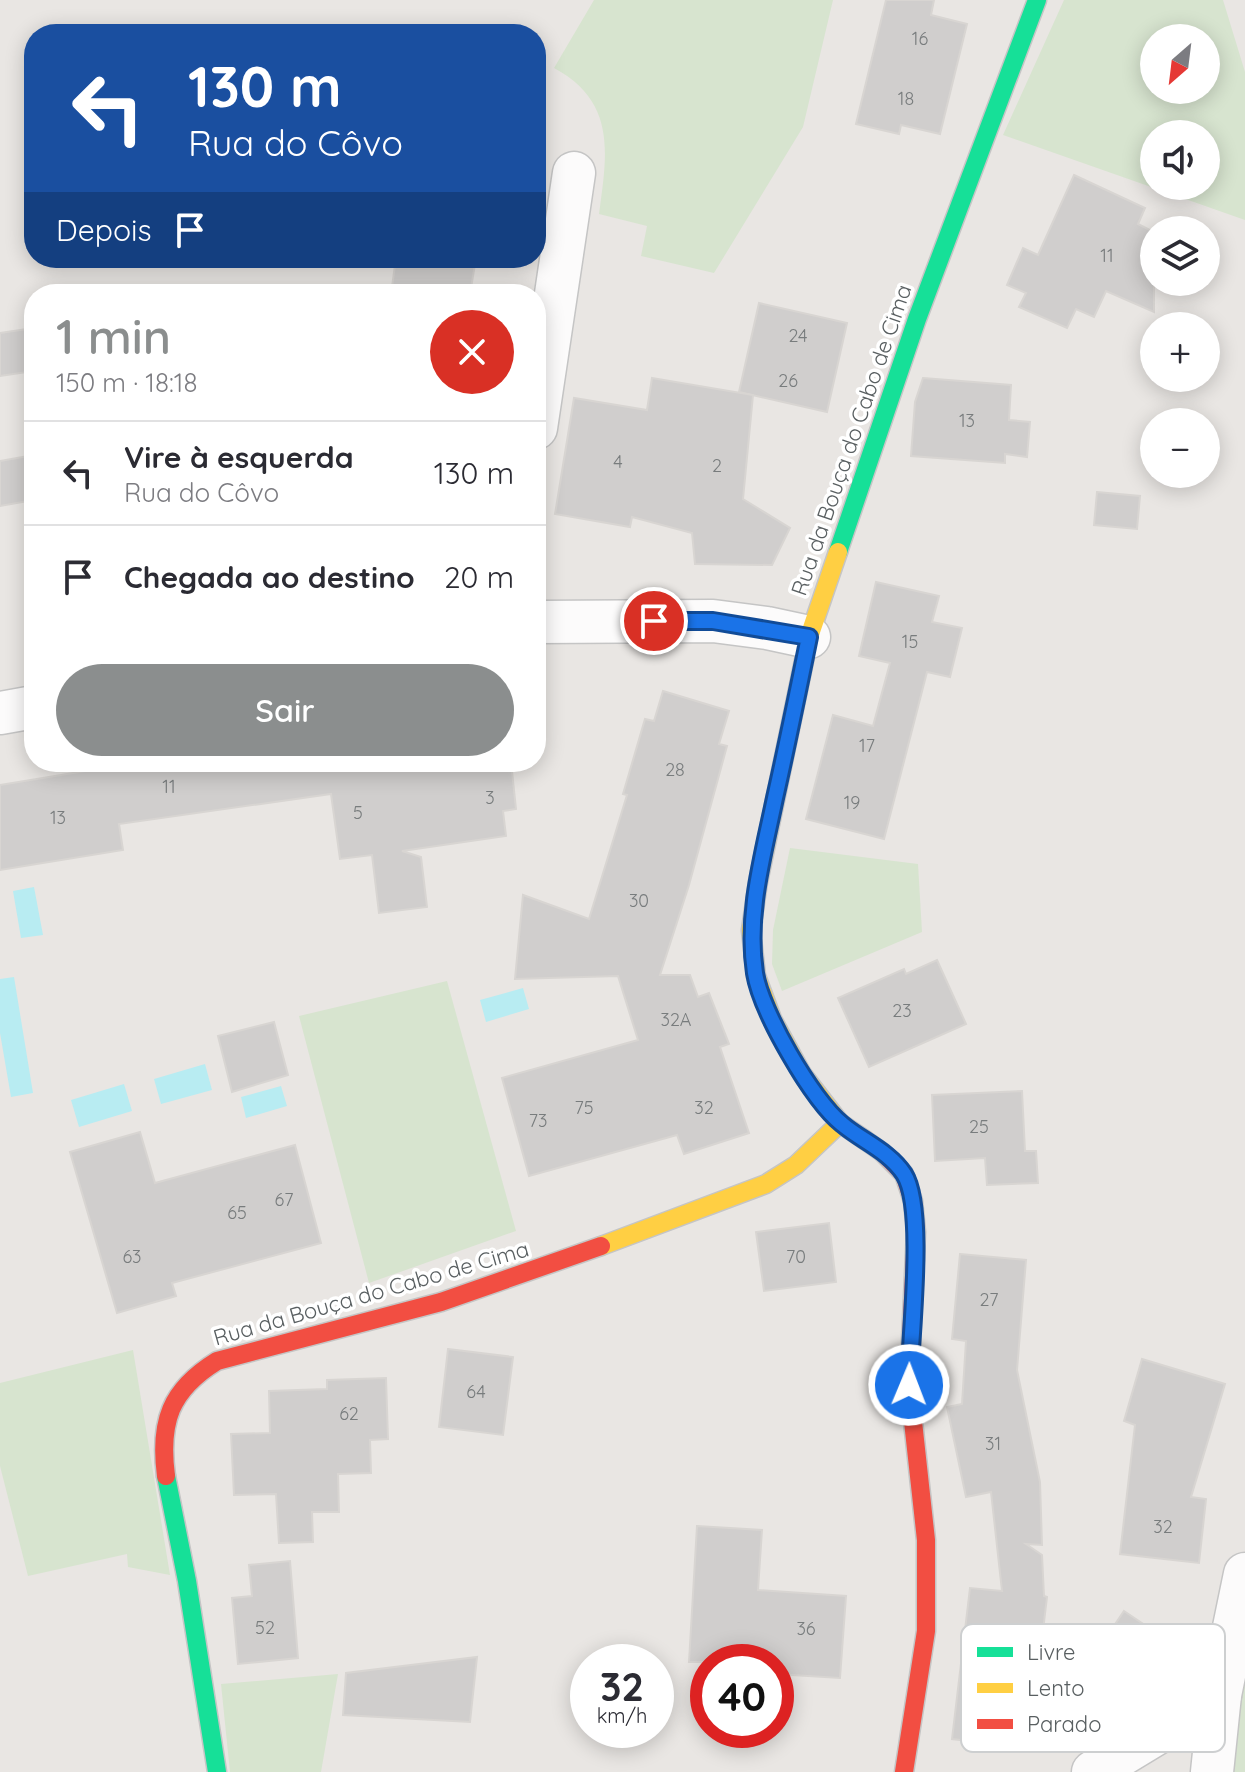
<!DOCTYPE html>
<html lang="pt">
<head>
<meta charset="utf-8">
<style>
	body { margin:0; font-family:Quicksand,sans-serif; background:#f2f2f3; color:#2b2b33; height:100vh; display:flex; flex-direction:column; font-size:30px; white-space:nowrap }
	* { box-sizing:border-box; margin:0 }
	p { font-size:26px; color:#7c7c81 }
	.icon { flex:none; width:44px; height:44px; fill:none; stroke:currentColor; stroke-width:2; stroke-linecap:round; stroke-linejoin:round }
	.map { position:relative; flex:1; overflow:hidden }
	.side { position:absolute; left:24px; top:284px; width:522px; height:488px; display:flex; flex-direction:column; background:#fff; border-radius:32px; box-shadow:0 4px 20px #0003 }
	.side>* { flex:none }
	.banner { position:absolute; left:24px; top:24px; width:522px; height:244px; border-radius:32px; box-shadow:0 4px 20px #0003; background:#1a4fa0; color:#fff; overflow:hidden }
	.needle { width:52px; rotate:208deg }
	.tools { position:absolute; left:1140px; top:24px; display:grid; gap:16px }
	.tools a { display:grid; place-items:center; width:80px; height:80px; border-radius:50%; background:#fff; box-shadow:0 4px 20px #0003; font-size:40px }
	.speed { position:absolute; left:570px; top:1644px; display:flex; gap:16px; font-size:40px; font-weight:700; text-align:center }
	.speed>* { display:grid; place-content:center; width:104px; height:104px; border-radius:50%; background:#fff; box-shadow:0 4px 20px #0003; line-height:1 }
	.speed small { font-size:20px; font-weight:400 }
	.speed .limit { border:12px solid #d22; background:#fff; color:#111 }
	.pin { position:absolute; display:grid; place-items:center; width:68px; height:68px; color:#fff; margin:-34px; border:4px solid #fff; border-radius:50%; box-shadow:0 2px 8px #0007 }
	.me { position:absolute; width:88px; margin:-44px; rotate:1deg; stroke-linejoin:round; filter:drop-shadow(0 0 6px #0008) }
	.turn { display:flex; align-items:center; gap:28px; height:168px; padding:0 32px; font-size:36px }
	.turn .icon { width:104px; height:104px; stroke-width:2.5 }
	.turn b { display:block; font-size:56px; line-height:68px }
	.then { display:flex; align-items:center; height:76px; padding:0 32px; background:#0003; gap:16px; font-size:30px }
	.round { display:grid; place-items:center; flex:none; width:84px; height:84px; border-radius:42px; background:#f2f2f3 }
	.head { display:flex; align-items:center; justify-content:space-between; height:136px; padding:0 32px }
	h1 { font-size:48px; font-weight:600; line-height:60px; color:#8b8e8e }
	.cta { display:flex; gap:16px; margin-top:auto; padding:16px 32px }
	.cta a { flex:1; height:92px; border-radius:48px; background:#8b8e8e; color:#fff; font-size:32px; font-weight:600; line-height:92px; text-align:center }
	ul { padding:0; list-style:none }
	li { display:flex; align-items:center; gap:24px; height:104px; padding:0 32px; border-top:2px solid #e1e1e2 }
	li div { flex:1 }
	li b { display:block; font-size:30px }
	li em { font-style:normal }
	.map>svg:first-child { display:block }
	.green { fill:#d7e4cf; fill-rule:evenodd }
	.water { fill:#b8ecf2 }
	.building { fill:#d0cecd; stroke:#d8d5d2; stroke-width:2 }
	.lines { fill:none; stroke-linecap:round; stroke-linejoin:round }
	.street-casing { stroke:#c5c5c5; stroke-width:45 }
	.fast-casing { stroke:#c5c5c5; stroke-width:21 }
	.slow-casing { stroke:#c5c5c5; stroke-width:21 }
	.jam-casing { stroke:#c5c5c5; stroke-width:21 }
	.street { stroke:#fcfbfb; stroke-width:42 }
	.fast { stroke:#16e098; stroke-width:18 }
	.slow { stroke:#ffcf43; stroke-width:18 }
	.jam { stroke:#f24e42; stroke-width:18 }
	.route-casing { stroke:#114b97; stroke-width:20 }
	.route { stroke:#1a73e8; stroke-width:14 }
	.labels { text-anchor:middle; stroke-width:7; stroke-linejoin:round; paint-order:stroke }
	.number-label { font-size:18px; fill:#787c7d }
	.street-label { font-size:22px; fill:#595f61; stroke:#fff }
	.key { fill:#fff; stroke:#cdcfd0; stroke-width:2 }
	.key-label { font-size:22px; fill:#595f61 }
</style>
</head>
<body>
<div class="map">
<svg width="1245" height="1772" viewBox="0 0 1245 1772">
	<rect width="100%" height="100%" fill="#e9e6e3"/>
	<g class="green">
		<path d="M594 0H833L803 127 714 273 641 256 647 226 599 214C607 154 617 102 554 68Z"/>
		<path d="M1064 0H1223L1245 72V220L1003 135ZM1154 38H1206V90H1154ZM1154 134H1206V186H1154Z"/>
		<polygon points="790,848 918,864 922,932 782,991 772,964 773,930"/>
		<polygon points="447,981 516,1231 369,1283 299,1016"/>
		<polygon points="133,1350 170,1575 128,1567 127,1554 28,1576 0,1466 0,1383"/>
		<polygon points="338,1674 321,1772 230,1772 221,1684"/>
		<polygon points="1245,1677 1245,1772 1233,1772 1237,1717"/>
	</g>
	<g class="water">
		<polygon points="34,887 43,935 21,938 13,891"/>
		<polygon points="14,977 33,1093 11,1097 0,1033 0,979"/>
		<polygon points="523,988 529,1009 486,1022 480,1000"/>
		<polygon points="205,1064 212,1090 161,1104 154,1079"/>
		<polygon points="124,1084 132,1111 79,1127 71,1100"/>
		<polygon points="281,1086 287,1106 246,1118 241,1097"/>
	</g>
	<g class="building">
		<polygon points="886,0 934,0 931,15 967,24 940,134 901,125 899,134 856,124"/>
		<polygon points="1074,175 1145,208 1138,224 1154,232 1154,312 1106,291 1094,317 1076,309 1067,328 1019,307 1026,293 1007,285 1023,248 1038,255"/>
		<polygon points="396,258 476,258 470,294 391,294"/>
		<polygon points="759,303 847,323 827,412 739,392"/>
		<polygon points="34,328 34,371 0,376 0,333"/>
		<polygon points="652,378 753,395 743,499 790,528 772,565 695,564 692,533 632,517 630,527 555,514 574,398 647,410"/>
		<polygon points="923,378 1011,385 1009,420 1030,422 1027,457 1005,454 1005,463 911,456 915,402"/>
		<polygon points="34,455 34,500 0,506 0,461"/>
		<polygon points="1097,492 1140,496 1137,529 1094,525"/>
		<polygon points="876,582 939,596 932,622 962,628 950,677 927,672 884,839 806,819 833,715 873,726 890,663 859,656"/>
		<polygon points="663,691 729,711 719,744 727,746 689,885 660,975 690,975 698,997 709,993 729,1044 720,1047 749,1133 684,1154 677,1135 529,1176 502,1078 638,1040 618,976 515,979 523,895 589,919 627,795 623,794 645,719 654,721"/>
		<polygon points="140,762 511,762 516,809 503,811 506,836 402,851 421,857 427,907 379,913 372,855 340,859 331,794 119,824 123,850 0,870 0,785"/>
		<polygon points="937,960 966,1024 869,1067 838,998 904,969 906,974"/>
		<polygon points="274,1022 288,1075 232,1092 218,1036"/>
		<polygon points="1022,1091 1025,1151 1036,1151 1038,1183 987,1185 985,1158 935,1161 932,1095"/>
		<polygon points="140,1132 155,1183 295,1145 321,1243 172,1283 176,1296 117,1313 70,1152"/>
		<polygon points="829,1223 836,1282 764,1291 756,1232"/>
		<polygon points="960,1254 1026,1260 1017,1370 1040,1482 1042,1545 1026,1544 1042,1555 1044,1596 1047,1597 1029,1748 952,1739 970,1588 1002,1591 991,1492 966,1497 947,1407 962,1404 966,1341 952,1339"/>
		<polygon points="448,1349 513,1357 503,1435 439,1427"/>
		<polygon points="1142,1359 1225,1384 1191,1497 1206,1499 1199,1563 1120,1554 1135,1425 1124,1421"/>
		<polygon points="386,1378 388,1439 370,1440 371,1473 338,1474 339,1512 312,1512 313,1542 279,1543 276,1494 234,1495 231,1434 270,1433 269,1391 327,1389 327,1380"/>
		<polygon points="697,1526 762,1530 758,1590 846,1596 840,1678 776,1674 776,1662 689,1662"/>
		<polygon points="290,1561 298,1658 238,1664 232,1598 252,1596 249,1565"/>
		<polygon points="1124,1611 1173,1644 1133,1702 1109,1686 1099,1741 1044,1730"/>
		<polygon points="477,1657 470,1722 343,1715 346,1673"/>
	</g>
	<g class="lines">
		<g class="street-casing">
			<g id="street">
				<polyline points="536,428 574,173"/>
				<polyline points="536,622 713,621 767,628 809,637"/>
				<polyline points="0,713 34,707"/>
				<polyline points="1093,1772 1220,1695"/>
				<polyline points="1212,1772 1220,1695 1245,1574"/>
			</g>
		</g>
		<g class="fast-casing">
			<g id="fast">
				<polyline points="838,552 917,319 1037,0"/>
				<polyline points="166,1476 187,1581 217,1772"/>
			</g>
		</g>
		<g class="slow-casing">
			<g id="slow">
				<polyline points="838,552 809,637 758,882 751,930 756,976 772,1019 802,1074 840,1123 865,1140"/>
				<polyline points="601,1246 766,1184 796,1165 840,1123"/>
			</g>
		</g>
		<g class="jam-casing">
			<g id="jam">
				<polyline points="865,1140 882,1152 904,1174 913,1201 916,1232 909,1385 926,1540 926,1631 904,1772"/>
				<path d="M166 1476C159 1422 170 1390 217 1361L441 1302 601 1246"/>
			</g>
		</g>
		<use href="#street" class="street"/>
		<use href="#fast" class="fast"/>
		<use href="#slow" class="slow"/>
		<use href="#jam" class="jam"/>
	</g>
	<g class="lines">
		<g class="route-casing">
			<path id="route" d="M654 621H713L809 637C798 691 787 745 775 798 763 856 746 914 755 973 761 1011 812 1100 842 1124 862 1141 889 1151 904 1174 926 1208 910 1339 909 1385"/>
		</g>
		<use href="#route" class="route"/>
	</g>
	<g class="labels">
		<g class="number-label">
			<text x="920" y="45">16</text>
			<text x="906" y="105">18</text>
			<text x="1107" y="262">11</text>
			<text x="798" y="342">24</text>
			<text x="788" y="387">26</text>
			<text x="967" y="427">13</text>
			<text x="618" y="468">4</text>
			<text x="717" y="472">2</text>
			<text x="910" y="648">15</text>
			<text x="867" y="752">17</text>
			<text x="675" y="776">28</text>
			<text x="169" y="793">11</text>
			<text x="490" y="804">3</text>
			<text x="852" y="809">19</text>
			<text x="358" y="819">5</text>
			<text x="58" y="824">13</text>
			<text x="639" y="907">30</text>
			<text x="902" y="1017">23</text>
			<text x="676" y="1026">32A</text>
			<text x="584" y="1114">75</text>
			<text x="704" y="1114">32</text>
			<text x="538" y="1127">73</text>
			<text x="979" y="1133">25</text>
			<text x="284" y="1206">67</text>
			<text x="237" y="1219">65</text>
			<text x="132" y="1263">63</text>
			<text x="796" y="1263">70</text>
			<text x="989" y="1306">27</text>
			<text x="476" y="1398">64</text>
			<text x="349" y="1420">62</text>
			<text x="993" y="1450">31</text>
			<text x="1163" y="1533">32</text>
			<text x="265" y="1634">52</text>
			<text x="806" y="1635">36</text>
		</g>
		<g class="street-label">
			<text transform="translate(851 440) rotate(-71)" y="8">Rua da Bouça do Cabo de Cima</text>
			<text transform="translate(371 1293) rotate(-16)" y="8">Rua da Bouça do Cabo de Cima</text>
		</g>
	</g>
	<rect x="961" y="1624" width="264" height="128" rx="12" class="key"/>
	<rect x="977" y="1647" width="36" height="10" fill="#16e098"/>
	<rect x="977" y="1683" width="36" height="10" fill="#ffcf43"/>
	<rect x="977" y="1719" width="36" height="10" fill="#f24e42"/>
	<g class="key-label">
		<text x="1027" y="1660">Livre</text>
		<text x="1027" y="1696">Lento</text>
		<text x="1027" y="1732">Parado</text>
	</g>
</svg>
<div class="tools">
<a><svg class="needle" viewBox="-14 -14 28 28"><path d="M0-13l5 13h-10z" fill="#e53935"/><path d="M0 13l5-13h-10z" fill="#7c7c81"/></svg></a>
<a><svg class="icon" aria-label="sound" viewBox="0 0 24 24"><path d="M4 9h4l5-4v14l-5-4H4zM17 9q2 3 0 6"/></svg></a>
<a><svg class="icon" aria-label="layers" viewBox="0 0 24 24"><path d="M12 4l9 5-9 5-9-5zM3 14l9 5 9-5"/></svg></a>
<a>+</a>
<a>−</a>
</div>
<div class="speed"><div>32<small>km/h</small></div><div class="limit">40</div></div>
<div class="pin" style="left:654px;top:621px;background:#d93025"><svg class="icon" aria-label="arrive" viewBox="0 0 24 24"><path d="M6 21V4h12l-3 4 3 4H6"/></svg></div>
<svg class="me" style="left:909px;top:1385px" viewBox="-20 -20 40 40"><circle r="17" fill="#1a73e8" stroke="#fff" stroke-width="3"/><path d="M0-11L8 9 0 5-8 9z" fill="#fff"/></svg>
<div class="banner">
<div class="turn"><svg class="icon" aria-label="left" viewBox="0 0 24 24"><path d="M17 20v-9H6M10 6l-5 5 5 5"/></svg><div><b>130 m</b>Rua do Côvo</div></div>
<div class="then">Depois<svg class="icon" aria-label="arrive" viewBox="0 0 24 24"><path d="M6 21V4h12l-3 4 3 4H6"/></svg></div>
</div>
<section class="side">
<div class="head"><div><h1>1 min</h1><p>150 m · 18:18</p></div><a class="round" style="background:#d93025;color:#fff"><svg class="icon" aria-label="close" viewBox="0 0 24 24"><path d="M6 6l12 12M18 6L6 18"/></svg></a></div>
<ul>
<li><svg class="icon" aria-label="left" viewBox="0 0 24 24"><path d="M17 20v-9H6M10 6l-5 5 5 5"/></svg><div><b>Vire à esquerda</b><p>Rua do Côvo</p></div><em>130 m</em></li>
<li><svg class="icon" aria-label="arrive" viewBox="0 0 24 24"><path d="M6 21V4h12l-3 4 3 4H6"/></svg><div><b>Chegada ao destino</b></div><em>20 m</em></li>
</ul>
<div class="cta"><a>Sair</a></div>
</section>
</div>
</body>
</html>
